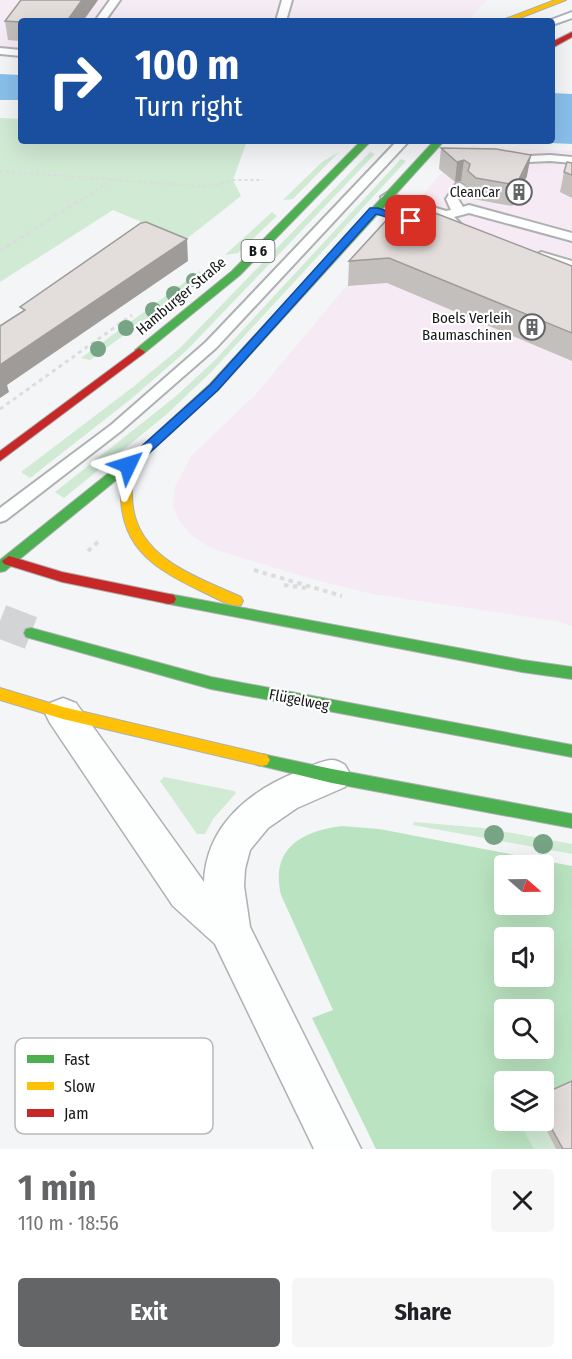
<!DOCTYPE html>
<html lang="en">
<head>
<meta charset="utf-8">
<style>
	body { margin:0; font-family:"Fira Sans Condensed",sans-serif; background:#f6f6f6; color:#202124; height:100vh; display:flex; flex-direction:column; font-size:22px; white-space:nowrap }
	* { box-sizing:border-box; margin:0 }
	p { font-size:20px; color:#757577 }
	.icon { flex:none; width:33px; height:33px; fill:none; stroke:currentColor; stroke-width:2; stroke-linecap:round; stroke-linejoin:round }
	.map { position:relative; height:1149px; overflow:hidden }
	.panel { display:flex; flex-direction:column; background:#fff; flex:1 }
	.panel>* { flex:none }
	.hud { position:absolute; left:18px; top:18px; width:537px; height:126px; border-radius:6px; box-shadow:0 6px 24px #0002; background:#1a4fa0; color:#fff; overflow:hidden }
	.needle { width:39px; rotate:110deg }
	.buttons { position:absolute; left:494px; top:855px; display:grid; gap:12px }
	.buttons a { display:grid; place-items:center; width:60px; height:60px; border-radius:6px; background:#fff; box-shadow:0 6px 24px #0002; font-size:30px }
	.pin { position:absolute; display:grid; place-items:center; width:51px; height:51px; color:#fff; margin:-26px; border-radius:12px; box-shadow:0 3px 9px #0006 }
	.me { position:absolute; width:66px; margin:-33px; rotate:49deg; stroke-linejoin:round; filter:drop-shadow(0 0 4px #0008) }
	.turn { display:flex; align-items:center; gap:21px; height:126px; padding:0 18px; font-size:27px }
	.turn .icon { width:78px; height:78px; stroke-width:2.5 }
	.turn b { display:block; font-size:42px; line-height:51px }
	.round { display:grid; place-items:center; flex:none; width:63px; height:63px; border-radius:6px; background:#f6f6f6 }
	.summary { display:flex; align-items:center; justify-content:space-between; height:102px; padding:0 18px }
	h1 { font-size:36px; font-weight:700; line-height:45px; color:#636566 }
	.primary-button { display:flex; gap:12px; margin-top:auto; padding:12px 18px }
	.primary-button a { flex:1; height:69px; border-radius:6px; background:#636566; color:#fff; font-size:24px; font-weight:700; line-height:69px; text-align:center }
	.primary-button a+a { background:#f6f6f6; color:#202124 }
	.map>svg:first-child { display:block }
	.commercial { fill:#f6ecf5 }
	.industrial { fill:#f6ebf4 }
	.green { fill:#d0ead4 }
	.forest { fill:#bae4c1; fill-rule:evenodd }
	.water { fill:#89bfeb }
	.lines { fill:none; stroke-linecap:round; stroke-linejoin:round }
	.secondary-tunnel { stroke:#d2d4d6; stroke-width:34; stroke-dasharray:34 16; stroke-linecap:butt }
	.lane-casing { stroke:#aeb0b1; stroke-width:4 }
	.street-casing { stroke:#aeb0b1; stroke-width:3 }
	.fast-casing { stroke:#aeb0b1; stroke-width:2 }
	.slow-casing { stroke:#aeb0b1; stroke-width:2 }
	.jam-casing { stroke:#aeb0b1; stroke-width:2 }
	.path-far2 { stroke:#dcdcdd; stroke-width:2; stroke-dasharray:3 3; stroke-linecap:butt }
	.path-far1 { stroke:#dcdcdd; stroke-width:3; stroke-dasharray:4 4; stroke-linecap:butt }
	.path { stroke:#dcdcdd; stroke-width:4; stroke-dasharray:4.5 4.5; stroke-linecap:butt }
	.lane { fill:#fdfefe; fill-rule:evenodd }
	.street { fill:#fdfefe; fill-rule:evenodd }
	.fast { fill:#4caf50; fill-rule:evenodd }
	.slow { fill:#ffc107; fill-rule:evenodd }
	.jam { fill:#c62828; fill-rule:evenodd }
	.tree { fill:#77a484 }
	.wall { fill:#c3bfbc }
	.shaded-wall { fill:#9f9b99 }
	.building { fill:#e3dedb; stroke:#9f9b99; stroke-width:1.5 }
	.route { fill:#1a73e8; stroke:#114b97; stroke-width:1.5 }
	.labels { text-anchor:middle; stroke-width:4.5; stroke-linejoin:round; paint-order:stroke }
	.far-poi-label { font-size:14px; fill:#161718; stroke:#fff; text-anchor:end }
	.shield { fill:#fff; stroke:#5c5d5d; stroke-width:1.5 }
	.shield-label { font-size:14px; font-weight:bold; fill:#161718 }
	.street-label { font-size:15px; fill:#161718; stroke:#fff }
	.poi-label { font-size:15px; fill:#161718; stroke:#fff; text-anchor:end }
	.key { fill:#fff; stroke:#b9b9ba; stroke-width:1.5 }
	.key-label { font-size:16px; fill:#161718 }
</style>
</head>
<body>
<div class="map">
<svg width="572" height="1149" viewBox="0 0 572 1149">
	<rect width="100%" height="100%" fill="#f3f5f7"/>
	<polygon class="commercial" points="0,0 487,0 468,21 21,21 21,56 0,55"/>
	<polygon class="industrial" points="472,146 572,151 572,626 556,621 372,594 312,579 213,549 192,536 180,522 173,507 175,487 191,456 255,395 447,166"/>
	<g class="green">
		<polygon points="0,118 21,119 21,141 247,141 233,180 241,196 185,240 113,210 0,282"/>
		<polygon points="339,152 293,199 283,200 322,162"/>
		<polygon points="370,152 375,154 186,351 131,399 30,478 21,472 133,387 180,348"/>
		<polygon points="401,159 406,161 211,372 167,414 64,498 55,492 175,397 214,361"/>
		<polygon points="272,212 277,216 238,253 225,255"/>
		<polygon points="200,271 203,277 90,360 81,358"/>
		<polygon points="164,777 234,791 236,793 213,819 205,834 197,834 160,781"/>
		<polygon points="414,822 484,828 572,844 572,854 413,825"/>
		<polygon points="519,1121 541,1121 556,1149 534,1149"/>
	</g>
	<path class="forest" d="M342 826 379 829 572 866V1086L543 1100V1082H504V1120L519 1121 534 1149H376L312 1018 333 1010 281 895C270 849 301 831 342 826ZM504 866H543V904H504ZM504 938H543V976H504ZM504 1010H543V1048H504Z"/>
	<g class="water">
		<polygon points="0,74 21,75 21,100 0,100"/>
		<polygon points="552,93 572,94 572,144 506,141 552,141"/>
	</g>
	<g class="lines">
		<polyline class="secondary-tunnel" points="0,621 31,633"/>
		<g class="lane-casing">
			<g id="lane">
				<polygon points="110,0 120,0 105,21 95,21"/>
				<polygon points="282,0 292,0 286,21 276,21"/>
				<polygon points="572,12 572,18 552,25 552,21 548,21"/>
				<polygon points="0,48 21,50 21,56 0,54"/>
				<polygon points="397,141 409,141 216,348 121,431 6,520 0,522 0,508 111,425 206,342"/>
				<polygon points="550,155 572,157 572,163 550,161 508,163 502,160 508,157"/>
				<polygon points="460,183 466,187 458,199 463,207 469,205 572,233 572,241 469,213 454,217 471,234 465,238 461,237 442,218 383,200 381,197 387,193 446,211 451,210 446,199 456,184"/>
				<polygon points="541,252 572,261 572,269 537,259 535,256"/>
			</g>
		</g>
		<g class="street-casing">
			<path id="street" d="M63 698 76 703 204 882C206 826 249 791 297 772 307 768 322 760 332 760 336 760 342 763 345 765L351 776 345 787 297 808 268 828 250 850 245 869 244 886 250 927 361 1149H314L215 944 173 906 50 723 45 713 50 703Z"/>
		</g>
		<g class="fast-casing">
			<g id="fast">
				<polygon points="361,141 371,141 240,275 143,354 135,354 135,350 232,271"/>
				<polygon points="434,141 444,141 218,390 148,454 5,571 0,572 0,560 140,448 210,384"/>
				<polygon points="169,594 522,660 572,667 572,679 522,672 169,604 164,603 162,599 164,595"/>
				<polygon points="31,628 211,677 572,745 572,757 211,689 26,637 24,633 26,629"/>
				<polygon points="262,754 332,769 572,814 572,828 332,783 262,766 257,765 254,760 257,755"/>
			</g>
		</g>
		<g class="slow-casing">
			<g id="slow">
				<polygon points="555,0 566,0 512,21 500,21"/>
				<path d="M128 461 134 465C132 483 130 503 136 520 150 563 204 580 241 597L243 601 241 605C230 608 213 596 203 592 139 562 114 538 122 465Z"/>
				<polygon points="0,688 63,707 262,754 267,755 270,760 267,765 262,766 63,719 0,700"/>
			</g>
		</g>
		<g class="jam-casing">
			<g id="jam">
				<polygon points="572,32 572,37 552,48 552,42"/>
				<polygon points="139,348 145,352 143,354 0,461 0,451"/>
				<polygon points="9,556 62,572 169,594 174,595 176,599 174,603 169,604 62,582 4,564 2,561"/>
			</g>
		</g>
		<g class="path-far2">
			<polyline points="0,171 208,187 233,180 263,180"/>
			<polyline points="80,201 112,180"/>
		</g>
		<g class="path-far1">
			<polyline points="0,251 82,199"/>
			<polyline points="0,409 132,315"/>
		</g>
		<g class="path">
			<polyline points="88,551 100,540"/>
			<polyline points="254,570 342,596"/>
			<polyline points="284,585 306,588"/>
		</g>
		<use href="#lane" class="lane"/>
		<use href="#street" class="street"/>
		<use href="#fast" class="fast"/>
		<use href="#slow" class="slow"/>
		<use href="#jam" class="jam"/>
	</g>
	<g class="tree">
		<circle cx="193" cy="280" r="7"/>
		<circle cx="174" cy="294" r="8"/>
		<circle cx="153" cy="310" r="8"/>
		<circle cx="126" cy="328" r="8"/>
		<circle cx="98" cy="349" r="8"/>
		<circle cx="494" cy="835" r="10"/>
		<circle cx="543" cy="844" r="10"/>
	</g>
	<g class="wall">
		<polygon points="98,0 83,21 21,21 21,41 8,40 5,21"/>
		<polygon points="441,148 527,176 512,206 473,199 465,192 466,185 461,181 455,182 439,169"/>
		<polygon points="572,163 572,198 560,192 564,172"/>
		<polygon points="404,201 572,266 572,361 387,283 348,286 349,261"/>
		<polygon points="543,1094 572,1149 556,1149 541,1120 543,1120"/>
	</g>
	<g class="shaded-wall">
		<polygon points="82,0 98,0 83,21 67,21"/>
		<polygon points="531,155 527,176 512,206 516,185"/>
		<polygon points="464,160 461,181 455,182 457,162"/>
		<polygon points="187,239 188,261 7,385 9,392 0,398 0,365"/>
	</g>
	<g class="building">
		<polygon points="21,0 82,0 67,21 21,21 21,22 5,21"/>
		<polygon points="441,148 496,149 531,155 516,185 476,178 468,171 470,164 464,160 457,162"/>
		<polygon points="567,162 572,163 572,175 564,172"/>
		<polygon points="404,201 572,266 572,333 389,258 349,261"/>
		<polygon points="146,222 187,239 0,365 0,326 25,310 20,307 141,223"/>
		<polygon points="572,1081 572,1149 563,1149 543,1113 543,1094"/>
	</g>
	<polygon class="route" points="370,208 378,208 416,221 411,224 376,214 218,390 133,468 124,468 122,465 124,462 210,385"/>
	<defs>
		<g id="building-ring" transform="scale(1.35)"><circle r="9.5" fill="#fff" stroke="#636566" stroke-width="1.5"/><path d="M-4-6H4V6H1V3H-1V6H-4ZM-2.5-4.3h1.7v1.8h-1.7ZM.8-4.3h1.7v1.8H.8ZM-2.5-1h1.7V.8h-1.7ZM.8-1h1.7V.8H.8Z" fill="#636566"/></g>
	</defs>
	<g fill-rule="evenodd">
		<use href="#building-ring" x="519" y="192"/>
		<use href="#building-ring" x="532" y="327"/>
	</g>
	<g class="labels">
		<g class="far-poi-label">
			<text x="500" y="197">CleanCar</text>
		</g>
		<rect class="shield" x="241.5" y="240" width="33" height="22" rx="4.5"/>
		<g class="shield-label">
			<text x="258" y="256">B 6</text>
		</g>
		<g class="street-label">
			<text transform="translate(181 296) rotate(-40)" y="5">Hamburger Straße</text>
			<text transform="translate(299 700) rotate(11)" y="5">Flügelweg</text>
		</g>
		<g class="poi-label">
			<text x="512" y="323">Boels Verleih<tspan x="512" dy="17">Baumaschinen</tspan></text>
		</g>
	</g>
	<rect x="15" y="1038" width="198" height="96" rx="9" class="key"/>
	<rect x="27" y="1055" width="27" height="8" fill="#4caf50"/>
	<rect x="27" y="1082" width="27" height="8" fill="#ffc107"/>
	<rect x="27" y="1109" width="27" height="8" fill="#c62828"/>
	<g class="key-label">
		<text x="64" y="1065">Fast</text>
		<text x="64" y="1092">Slow</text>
		<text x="64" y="1119">Jam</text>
	</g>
</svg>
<div class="buttons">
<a><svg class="needle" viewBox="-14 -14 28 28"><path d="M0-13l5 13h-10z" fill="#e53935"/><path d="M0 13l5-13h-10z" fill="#757577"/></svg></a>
<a><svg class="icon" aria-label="sound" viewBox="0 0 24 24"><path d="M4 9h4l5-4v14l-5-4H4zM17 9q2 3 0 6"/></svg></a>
<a><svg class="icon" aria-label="search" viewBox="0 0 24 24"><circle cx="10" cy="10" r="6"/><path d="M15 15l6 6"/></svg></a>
<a><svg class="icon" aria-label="layers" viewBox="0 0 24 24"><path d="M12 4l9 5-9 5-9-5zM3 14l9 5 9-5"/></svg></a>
</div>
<div class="pin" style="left:411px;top:221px;background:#d93025"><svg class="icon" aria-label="arrive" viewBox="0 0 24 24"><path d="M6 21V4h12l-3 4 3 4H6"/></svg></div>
<svg class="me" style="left:128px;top:465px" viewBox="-20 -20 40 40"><path d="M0-17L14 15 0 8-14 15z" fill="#1a73e8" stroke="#fff" stroke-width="4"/></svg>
<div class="hud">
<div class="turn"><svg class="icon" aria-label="right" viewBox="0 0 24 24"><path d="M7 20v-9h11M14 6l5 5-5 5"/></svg><div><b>100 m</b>Turn right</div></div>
</div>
</div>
<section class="panel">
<div class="summary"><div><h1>1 min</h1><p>110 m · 18:56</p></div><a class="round"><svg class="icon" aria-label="close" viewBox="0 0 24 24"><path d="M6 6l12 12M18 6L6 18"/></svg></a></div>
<div class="primary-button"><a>Exit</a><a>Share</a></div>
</section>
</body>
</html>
